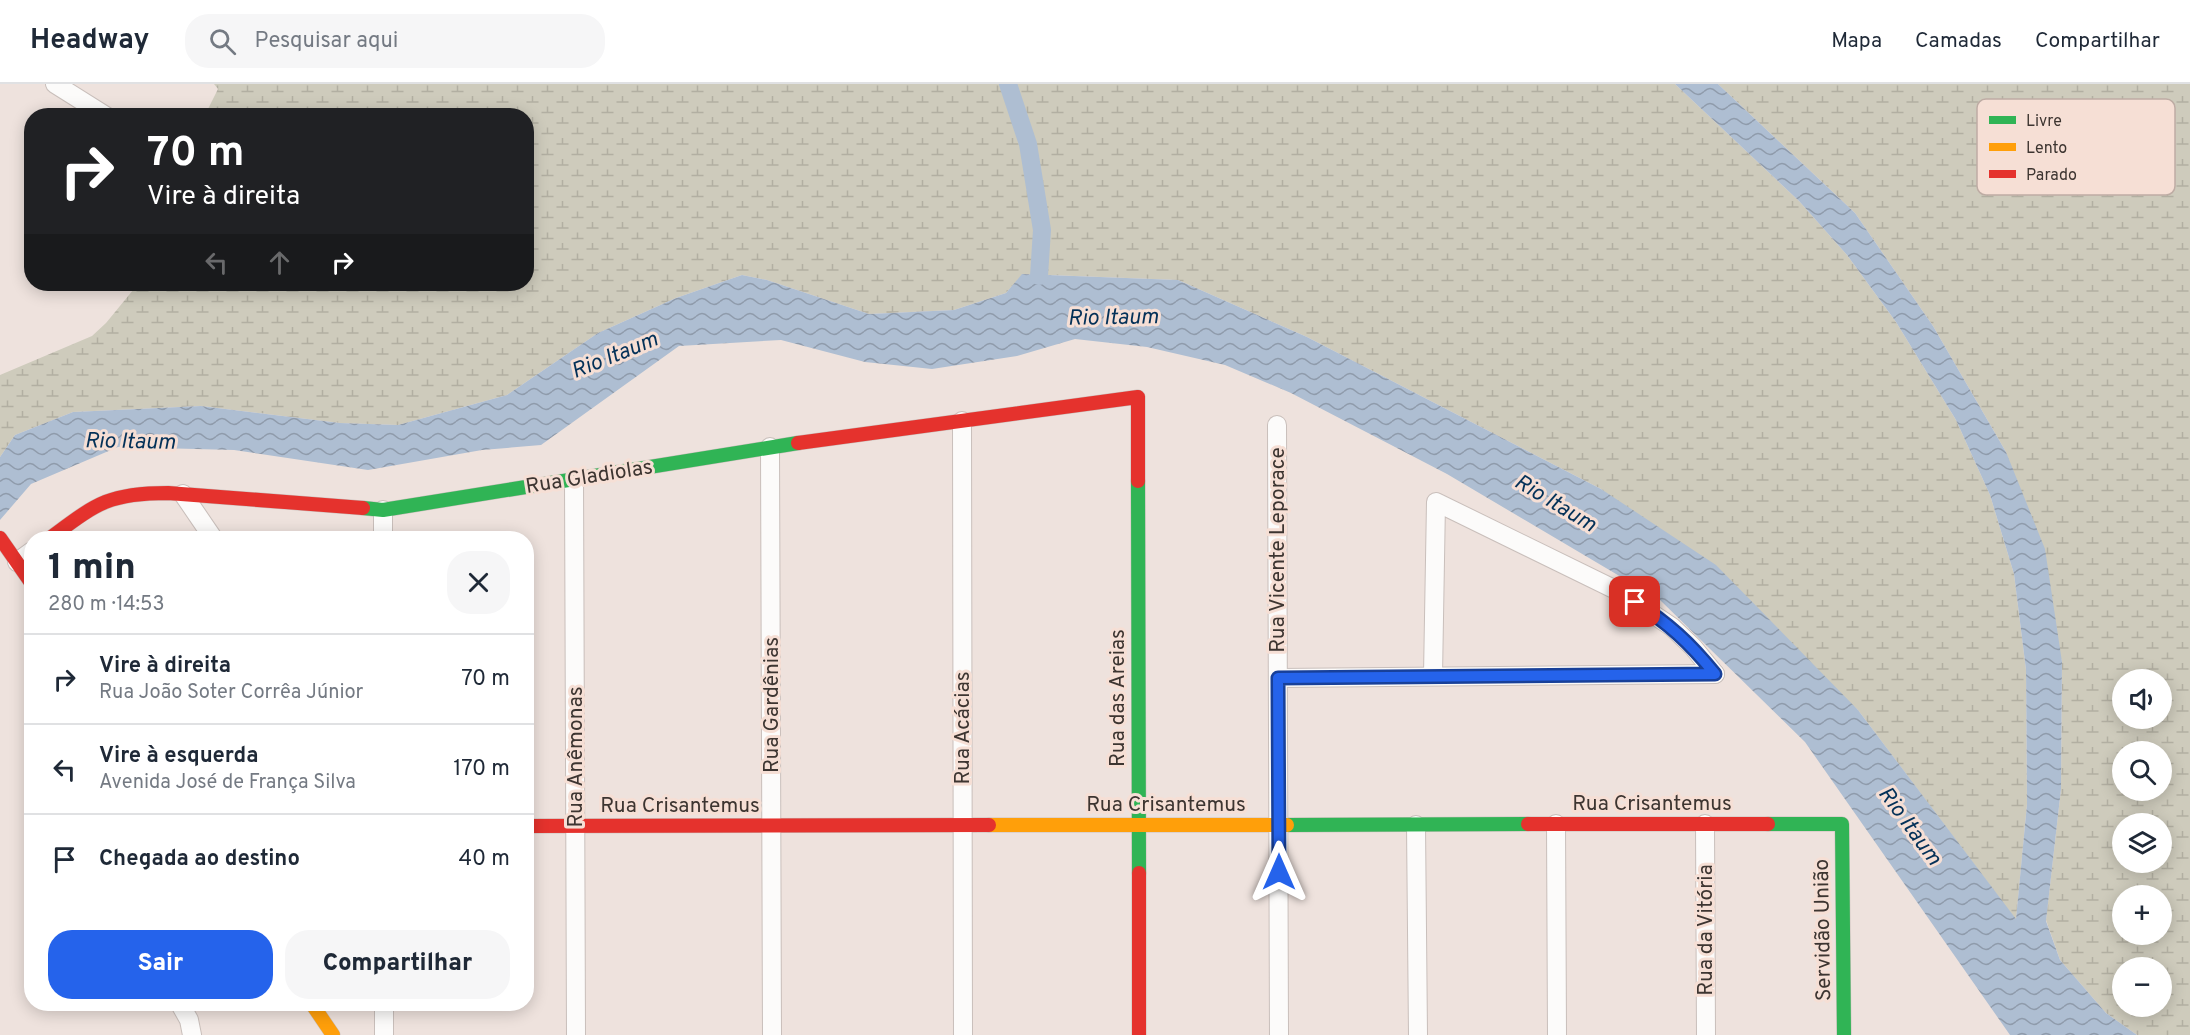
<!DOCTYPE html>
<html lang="pt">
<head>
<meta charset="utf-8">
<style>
	body { margin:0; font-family:Overpass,sans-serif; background:#f6f6f7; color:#1f2937; height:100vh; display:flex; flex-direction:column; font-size:22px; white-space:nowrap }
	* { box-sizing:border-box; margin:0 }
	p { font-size:20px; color:#747a83 }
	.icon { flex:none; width:33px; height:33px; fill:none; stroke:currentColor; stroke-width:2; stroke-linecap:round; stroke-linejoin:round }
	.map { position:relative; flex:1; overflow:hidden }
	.side { position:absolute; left:24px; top:447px; width:510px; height:480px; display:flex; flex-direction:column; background:#fff; border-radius:24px; box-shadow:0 3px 15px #0003 }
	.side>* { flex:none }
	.top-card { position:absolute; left:24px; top:24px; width:510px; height:183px; border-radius:24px; box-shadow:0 3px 15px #0003; background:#202124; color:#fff; overflow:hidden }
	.fabs { position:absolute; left:2112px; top:585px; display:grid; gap:12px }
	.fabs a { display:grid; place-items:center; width:60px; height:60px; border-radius:50%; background:#fff; box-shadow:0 3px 15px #0003; font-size:30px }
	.pin { position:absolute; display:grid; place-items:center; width:51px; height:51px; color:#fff; margin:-26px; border-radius:12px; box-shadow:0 3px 9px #0006 }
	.me { position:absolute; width:66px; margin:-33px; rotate:0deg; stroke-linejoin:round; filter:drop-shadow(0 0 4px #0008) }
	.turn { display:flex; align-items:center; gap:21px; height:126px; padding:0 24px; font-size:27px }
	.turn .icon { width:78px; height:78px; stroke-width:2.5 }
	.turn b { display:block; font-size:42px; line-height:51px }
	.lanes { display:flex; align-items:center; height:57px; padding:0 24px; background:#0003; justify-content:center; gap:30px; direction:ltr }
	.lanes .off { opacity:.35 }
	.round { display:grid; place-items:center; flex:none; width:63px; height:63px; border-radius:24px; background:#f6f6f7 }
	.headline { display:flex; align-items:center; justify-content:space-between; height:102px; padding:0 24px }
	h1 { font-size:36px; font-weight:800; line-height:45px }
	.cta { display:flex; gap:12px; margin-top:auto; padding:12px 24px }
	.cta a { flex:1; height:69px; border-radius:24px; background:#2563eb; color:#fff; font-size:24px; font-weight:800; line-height:69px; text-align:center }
	.cta a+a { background:#f6f6f7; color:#1f2937 }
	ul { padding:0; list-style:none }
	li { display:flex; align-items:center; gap:18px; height:90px; padding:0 24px; border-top:2px solid #e0e1e3 }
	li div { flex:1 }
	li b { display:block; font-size:22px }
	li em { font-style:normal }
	header { display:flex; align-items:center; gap:36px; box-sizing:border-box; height:84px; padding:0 30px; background:#fff; border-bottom:2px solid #e0e1e3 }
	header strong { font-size:28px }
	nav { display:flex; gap:33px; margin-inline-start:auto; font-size:21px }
	.search { width:420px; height:54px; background:#f6f6f7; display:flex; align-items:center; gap:15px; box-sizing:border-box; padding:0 21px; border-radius:24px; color:#747a83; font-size:22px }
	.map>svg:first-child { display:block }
	.wetland { fill:url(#wetland-marsh); fill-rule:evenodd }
	.water { fill:url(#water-waves) }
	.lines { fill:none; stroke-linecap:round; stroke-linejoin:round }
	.canal { stroke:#aebed2; stroke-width:18 }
	.street-casing { stroke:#c9bfbb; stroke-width:20 }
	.fast-casing { stroke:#c9bfbb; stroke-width:15 }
	.slow-casing { stroke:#c9bfbb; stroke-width:15 }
	.jam-casing { stroke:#c9bfbb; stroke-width:15 }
	.street { stroke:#fcfbfa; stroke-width:18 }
	.fast { stroke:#30b455; stroke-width:14 }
	.slow { stroke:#ff9f0a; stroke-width:14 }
	.jam { stroke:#e5322d; stroke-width:14 }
	.route-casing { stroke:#184099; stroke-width:15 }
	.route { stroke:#2563eb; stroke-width:10 }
	.labels { text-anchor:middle; stroke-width:6; stroke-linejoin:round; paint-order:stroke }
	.street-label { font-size:21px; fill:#3d3531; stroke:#f6dfd5 }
	.water-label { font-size:22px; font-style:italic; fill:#043158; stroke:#f6dfd5 }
	.key { fill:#f6dfd5; stroke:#beaca4; stroke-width:1.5 }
	.key-label { font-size:16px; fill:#3d3531 }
</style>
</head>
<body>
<header>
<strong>Headway</strong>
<div class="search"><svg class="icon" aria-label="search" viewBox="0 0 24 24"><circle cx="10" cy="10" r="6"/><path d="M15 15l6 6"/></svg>Pesquisar aqui</div>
<nav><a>Mapa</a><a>Camadas</a><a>Compartilhar</a></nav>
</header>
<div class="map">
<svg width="2190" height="951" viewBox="0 0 2190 951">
	<defs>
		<pattern id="wetland-marsh" width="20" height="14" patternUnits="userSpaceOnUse" patternTransform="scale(1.5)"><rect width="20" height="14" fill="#cecbbc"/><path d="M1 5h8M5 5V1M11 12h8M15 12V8" fill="none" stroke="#b2afa2"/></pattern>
		<pattern id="water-waves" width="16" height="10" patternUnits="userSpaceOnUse" patternTransform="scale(1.5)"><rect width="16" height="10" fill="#aebed2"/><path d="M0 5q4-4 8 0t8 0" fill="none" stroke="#8f9bab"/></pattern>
	</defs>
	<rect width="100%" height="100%" fill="#eee2dd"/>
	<g class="wetland">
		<polygon points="214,0 1675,0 1799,117 1847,171 1896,238 1956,336 1990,411 2014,490 2026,586 2027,720 2016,836 1858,626 1601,405 1307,253 1178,196 1023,190 1006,209 954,226 869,230 767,196 742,191 676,214 598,249 507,311 398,341 340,339 201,322 73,328 15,351 0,373 0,291 92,252 106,239 138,200 526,200 526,32 205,31 218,5"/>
		<path d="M1718 0H2190V951H2137L2106 929 2060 876 2046 836 2061 705 2062 578 2006 368 1933 242 1855 129ZM2122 596H2162V634H2122ZM2122 668H2162V706H2122ZM2122 740H2162V778H2122ZM2122 812H2162V850H2122ZM2122 884H2162V922H2122Z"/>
	</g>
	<polygon class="water" points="1675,0 1718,0 1855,129 1933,242 2006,368 2045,465 2062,578 2061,705 2046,837 2060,876 2106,929 2137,951 2010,951 1805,658 1660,516 1447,390 1291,309 1225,281 1147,263 1075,255 1017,272 932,285 865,278 781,256 679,262 541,361 482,366 368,386 234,366 118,363 31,400 0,436 0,373 15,351 73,328 201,322 340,339 398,341 507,311 598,249 676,214 742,191 767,196 869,230 954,226 1006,209 1022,190 1178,196 1307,253 1601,405 1716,481 1858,626 2016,835 2027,720 2026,586 2014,490 1990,411 1956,336 1896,238 1847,171 1799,117"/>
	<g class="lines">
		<polyline class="canal" points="1008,0 1028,60 1042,146 1039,192"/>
		<g class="street-casing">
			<g id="street">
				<polyline points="55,0 106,32"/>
				<polyline points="962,337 963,951"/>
				<polyline points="1277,341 1279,951"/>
				<polyline points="770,363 772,951"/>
				<polyline points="574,395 576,951"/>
				<polyline points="183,410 213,454"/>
				<polyline points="383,426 383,454"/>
				<polyline points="17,478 32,467"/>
				<polyline points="1433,592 1436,418 1620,508 1672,543 1693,563 1715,590"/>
				<polyline points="1278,594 1715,590"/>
				<polyline points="1556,740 1557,951"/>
				<polyline points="1705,740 1706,951"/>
				<polyline points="1416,741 1418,951"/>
				<polyline points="180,920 189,936 192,951"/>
				<polyline points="384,920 384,951"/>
			</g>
		</g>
		<g class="fast-casing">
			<g id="fast">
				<polyline points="1138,397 1139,789"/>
				<polyline points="363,424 383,426 798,359"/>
				<polyline points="1768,740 1842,740 1844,951"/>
				<polyline points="1287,741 1528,740"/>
			</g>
		</g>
		<g class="slow-casing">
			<g id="slow">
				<polyline points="989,741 1287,741"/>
				<polyline points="312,920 333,951"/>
			</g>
		</g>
		<g class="jam-casing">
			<g id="jam">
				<polyline points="798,359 1138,313 1138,397"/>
				<polyline points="0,454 32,500"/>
				<path d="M50 454C96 420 108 409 168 409L363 424"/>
				<polyline points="1528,740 1768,740"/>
				<polyline points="526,742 989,741"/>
				<polyline points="1139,789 1139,951"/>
			</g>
		</g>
		<use href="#street" class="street"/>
		<use href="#fast" class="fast"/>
		<use href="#slow" class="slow"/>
		<use href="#jam" class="jam"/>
	</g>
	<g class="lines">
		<g class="route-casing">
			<path id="route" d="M1279 788 1278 594 1715 590C1690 559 1668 539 1635 518"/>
		</g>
		<use href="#route" class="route"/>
	</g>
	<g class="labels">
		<g class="street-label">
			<text transform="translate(589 392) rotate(-9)" y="7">Rua Gladiolas</text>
			<text transform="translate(1277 466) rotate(-90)" y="7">Rua Vicente Leporace</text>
			<text transform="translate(1117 614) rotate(-90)" y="7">Rua das Areias</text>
			<text transform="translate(771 621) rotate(-90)" y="7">Rua Gardênias</text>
			<text transform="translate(962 644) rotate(-90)" y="7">Rua Acácias</text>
			<text transform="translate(575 673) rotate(-90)" y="7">Rua Anêmonas</text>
			<text x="1652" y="726">Rua Crisantemus</text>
			<text x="1166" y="727">Rua Crisantemus</text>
			<text x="680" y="728">Rua Crisantemus</text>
			<text transform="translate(1705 846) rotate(-90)" y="7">Rua da Vitória</text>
			<text transform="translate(1822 846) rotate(-91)" y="7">Servidão União</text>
		</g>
		<g class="water-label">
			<text transform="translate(1113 232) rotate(-1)" y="8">Rio Itaum</text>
			<text transform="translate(614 270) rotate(-22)" y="8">Rio Itaum</text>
			<text transform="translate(130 356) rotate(1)" y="8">Rio Itaum</text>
			<text transform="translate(1556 418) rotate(31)" y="8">Rio Itaum</text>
			<text transform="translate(1911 741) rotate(54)" y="8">Rio Itaum</text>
		</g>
	</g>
	<rect x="1977" y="15" width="198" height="96" rx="9" class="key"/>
	<rect x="1989" y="32" width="27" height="8" fill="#30b455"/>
	<rect x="1989" y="59" width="27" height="8" fill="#ff9f0a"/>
	<rect x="1989" y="86" width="27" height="8" fill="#e5322d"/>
	<g class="key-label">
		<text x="2026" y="42">Livre</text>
		<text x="2026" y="69">Lento</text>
		<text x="2026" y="96">Parado</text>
	</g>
</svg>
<div class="fabs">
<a><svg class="icon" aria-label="sound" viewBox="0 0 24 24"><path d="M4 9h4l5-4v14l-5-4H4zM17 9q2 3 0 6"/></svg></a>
<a><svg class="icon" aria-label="search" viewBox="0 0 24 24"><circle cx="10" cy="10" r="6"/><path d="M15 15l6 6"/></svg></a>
<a><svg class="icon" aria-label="layers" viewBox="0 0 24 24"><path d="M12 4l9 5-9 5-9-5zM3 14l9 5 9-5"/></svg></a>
<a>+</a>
<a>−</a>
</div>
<div class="pin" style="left:1635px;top:518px;background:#d93025"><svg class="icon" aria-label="arrive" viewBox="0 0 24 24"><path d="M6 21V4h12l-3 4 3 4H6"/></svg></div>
<svg class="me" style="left:1279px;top:788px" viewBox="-20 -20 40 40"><path d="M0-17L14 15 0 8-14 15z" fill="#2563eb" stroke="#fff" stroke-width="4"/></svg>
<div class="top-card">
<div class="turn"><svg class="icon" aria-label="right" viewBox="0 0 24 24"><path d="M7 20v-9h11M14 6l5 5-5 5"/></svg><div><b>70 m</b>Vire à direita</div></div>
<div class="lanes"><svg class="icon off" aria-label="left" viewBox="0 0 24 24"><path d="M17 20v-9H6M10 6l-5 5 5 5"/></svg><svg class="icon off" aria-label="ahead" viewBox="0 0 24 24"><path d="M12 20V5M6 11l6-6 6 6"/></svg><svg class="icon" aria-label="right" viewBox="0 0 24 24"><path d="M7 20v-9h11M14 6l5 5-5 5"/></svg></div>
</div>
<section class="side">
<div class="headline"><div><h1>1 min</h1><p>280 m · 14:53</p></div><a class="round"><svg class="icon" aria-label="close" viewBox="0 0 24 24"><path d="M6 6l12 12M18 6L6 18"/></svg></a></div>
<ul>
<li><svg class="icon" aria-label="right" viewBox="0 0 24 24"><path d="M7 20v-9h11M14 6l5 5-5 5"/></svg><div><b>Vire à direita</b><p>Rua João Soter Corrêa Júnior</p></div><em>70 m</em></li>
<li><svg class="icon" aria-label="left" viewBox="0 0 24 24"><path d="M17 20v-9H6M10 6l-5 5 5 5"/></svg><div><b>Vire à esquerda</b><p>Avenida José de França Silva</p></div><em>170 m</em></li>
<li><svg class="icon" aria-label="arrive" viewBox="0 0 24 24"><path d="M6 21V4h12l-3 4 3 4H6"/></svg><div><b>Chegada ao destino</b></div><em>40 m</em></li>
</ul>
<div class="cta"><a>Sair</a><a>Compartilhar</a></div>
</section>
</div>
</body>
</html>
